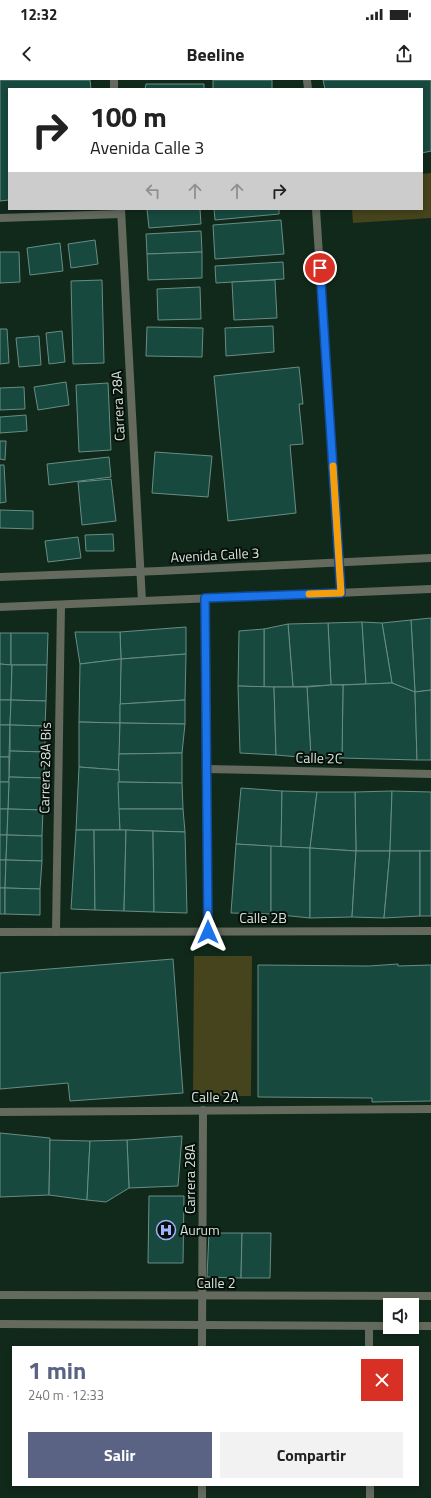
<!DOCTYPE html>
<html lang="es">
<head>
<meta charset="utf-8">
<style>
	body { margin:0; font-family:"Titillium Web",sans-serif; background:#f2f2f2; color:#222; height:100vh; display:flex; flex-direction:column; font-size:15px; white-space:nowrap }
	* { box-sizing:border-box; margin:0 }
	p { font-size:13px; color:#767676 }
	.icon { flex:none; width:22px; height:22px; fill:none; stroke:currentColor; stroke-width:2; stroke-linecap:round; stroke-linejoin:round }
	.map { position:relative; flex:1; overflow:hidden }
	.side { position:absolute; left:12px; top:1266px; width:407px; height:140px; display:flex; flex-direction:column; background:#fff; border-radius:0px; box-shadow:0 2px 6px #0003 }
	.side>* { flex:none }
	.guide { position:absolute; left:8px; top:8px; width:415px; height:122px; border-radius:0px; box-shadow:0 2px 6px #0003; background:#fff; color:#222; overflow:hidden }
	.controls { position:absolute; left:383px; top:1218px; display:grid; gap:8px }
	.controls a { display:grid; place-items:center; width:36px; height:36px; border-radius:0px; background:#fff; box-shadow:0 2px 6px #0003; font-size:20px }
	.pin { position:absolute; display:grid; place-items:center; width:34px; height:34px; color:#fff; margin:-17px; border:2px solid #fff; border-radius:50%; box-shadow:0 1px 4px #0007 }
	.me { position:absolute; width:44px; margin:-22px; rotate:0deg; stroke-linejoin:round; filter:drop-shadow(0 0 3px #0008) }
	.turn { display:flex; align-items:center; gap:14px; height:84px; padding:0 16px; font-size:18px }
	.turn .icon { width:52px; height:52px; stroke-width:2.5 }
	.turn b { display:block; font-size:28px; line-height:34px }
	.lanes { display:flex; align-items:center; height:38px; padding:0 16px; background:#0003; justify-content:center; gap:20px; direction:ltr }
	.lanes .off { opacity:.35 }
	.round { display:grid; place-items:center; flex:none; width:42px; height:42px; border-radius:0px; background:#f2f2f2 }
	.headline { display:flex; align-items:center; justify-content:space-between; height:68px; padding:0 16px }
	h1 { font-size:24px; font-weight:700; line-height:30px; color:#5b6385 }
	.cta { display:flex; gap:8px; margin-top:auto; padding:8px 16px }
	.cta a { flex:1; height:46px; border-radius:0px; background:#5b6385; color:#fff; font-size:16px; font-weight:700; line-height:46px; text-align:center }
	.cta a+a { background:#f2f2f2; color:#222 }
	.status { display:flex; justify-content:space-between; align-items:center; height:28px; padding:0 20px; background:#fff; direction:ltr }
	.status svg { height:11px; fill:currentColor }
	header { display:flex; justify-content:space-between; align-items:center; height:52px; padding:0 16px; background:#fff; font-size:18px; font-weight:700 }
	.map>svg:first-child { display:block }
	.green { fill:#46441c }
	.building { fill:#17493f; stroke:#698d84 }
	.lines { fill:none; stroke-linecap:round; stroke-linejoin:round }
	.minor { stroke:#646a5e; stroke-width:8 }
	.tertiary { stroke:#646a5e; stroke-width:8 }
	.route-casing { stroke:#114b97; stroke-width:10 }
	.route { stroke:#1a73e8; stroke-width:7 }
	.slow { stroke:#f59e0b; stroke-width:7 }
	.labels { text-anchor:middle; stroke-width:4; stroke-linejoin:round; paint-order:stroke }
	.street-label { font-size:14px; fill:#d5e3d9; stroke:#060f09 }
	.poi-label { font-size:14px; fill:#d5e3d9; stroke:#060f09; text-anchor:start }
</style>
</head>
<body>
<div class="status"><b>12:32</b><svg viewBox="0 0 49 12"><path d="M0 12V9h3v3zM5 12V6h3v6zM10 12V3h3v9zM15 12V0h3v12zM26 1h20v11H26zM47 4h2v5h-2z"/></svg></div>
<header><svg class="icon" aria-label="back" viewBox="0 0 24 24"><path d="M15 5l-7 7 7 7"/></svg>Beeline<svg class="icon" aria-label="share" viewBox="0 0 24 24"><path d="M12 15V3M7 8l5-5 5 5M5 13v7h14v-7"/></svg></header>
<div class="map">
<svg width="431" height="1418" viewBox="0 0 431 1418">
	<rect width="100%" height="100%" fill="#11291a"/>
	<g class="green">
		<polygon points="431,93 431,138 353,143 352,129 422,129 422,94"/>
		<polygon points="194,876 252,876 251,1016 193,1016"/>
	</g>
	<g class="building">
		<polygon points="0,0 90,0 91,9 9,9 9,120 0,121"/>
		<rect x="213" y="0" width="59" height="9"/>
		<polygon points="323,0 431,0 431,71 422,73 422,9 325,9"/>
		<polygon points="146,4 204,4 204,9 145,9"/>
		<polygon points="147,129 200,129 201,144 149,148"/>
		<polygon points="214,129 279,129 279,134 215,140"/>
		<polygon points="281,140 284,174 215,179 213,145"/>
		<polygon points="201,151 202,172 147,174 146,154"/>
		<polygon points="95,160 98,184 71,188 68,164"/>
		<polygon points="60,163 63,191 30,195 27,168"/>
		<polygon points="0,172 19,172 20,202 0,203"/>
		<polygon points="202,172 202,198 148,200 147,174"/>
		<polygon points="283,182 284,199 216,203 215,186"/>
		<polygon points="102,200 104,283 73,284 71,201"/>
		<polygon points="275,200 277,238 234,240 232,202"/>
		<polygon points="200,207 201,239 158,240 157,209"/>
		<polygon points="273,246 274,272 226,276 225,248"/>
		<polygon points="147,247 203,248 202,277 146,276"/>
		<polygon points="0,249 7,249 9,283 0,284"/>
		<polygon points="62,251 65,282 49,284 46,253"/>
		<polygon points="39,256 41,285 19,287 16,258"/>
		<polygon points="299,287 303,324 299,324 303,364 290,365 296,433 228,441 214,296"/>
		<polygon points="66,302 69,325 38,330 34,307"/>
		<polygon points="108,303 111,370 79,372 76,305"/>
		<polygon points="24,307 25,329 0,330 0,308"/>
		<polygon points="26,335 27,351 0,353 0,337"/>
		<polygon points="0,361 6,361 5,380 0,379"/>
		<polygon points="155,372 212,376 208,417 152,413"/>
		<polygon points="109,377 111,397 49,405 47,384"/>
		<polygon points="0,385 4,385 6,422 0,423"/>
		<polygon points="111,399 116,441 82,445 78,402"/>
		<polygon points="0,430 33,431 33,449 0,448"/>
		<polygon points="113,454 114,471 86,471 85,455"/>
		<polygon points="78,457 81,478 48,482 45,461"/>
		<polygon points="431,538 431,610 415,612 411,540"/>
		<polygon points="411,540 415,612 392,603 382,543"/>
		<polygon points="362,542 366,604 331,605 328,543"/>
		<polygon points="362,542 382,543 392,603 366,604"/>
		<polygon points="328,543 331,605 293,607 288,544"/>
		<polygon points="288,544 293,607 264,607 264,549"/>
		<polygon points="186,547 186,574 121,579 120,552"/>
		<polygon points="264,549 264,607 238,606 239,551"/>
		<polygon points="75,552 120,552 121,579 80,584"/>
		<polygon points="0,553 11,553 11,585 0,584"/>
		<polygon points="11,553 48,553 47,585 11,585"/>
		<polygon points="186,574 185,620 120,624 121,579"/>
		<polygon points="121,579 120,643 79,642 80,584"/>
		<polygon points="0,584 12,585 11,620 0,620"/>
		<polygon points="12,585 47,585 46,621 11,620"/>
		<polygon points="392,603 415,612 417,680 342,678 343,605"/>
		<polygon points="331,605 343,605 342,678 311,678 307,607"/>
		<polygon points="238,606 274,607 276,675 240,673"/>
		<polygon points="274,607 307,607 311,678 276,675"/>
		<polygon points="431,610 431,680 417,680 415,612"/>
		<polygon points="0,620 11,620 10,645 0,645"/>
		<polygon points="11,620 46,621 45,646 10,645"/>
		<polygon points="185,620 185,644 120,643 120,624"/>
		<polygon points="79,642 120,643 119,690 79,687"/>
		<polygon points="120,643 185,644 182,673 119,674"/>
		<polygon points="0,645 10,645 9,677 0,677"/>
		<polygon points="10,645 45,646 45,672 10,671"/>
		<polygon points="10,671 45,672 44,698 9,697"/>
		<polygon points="182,673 182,703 118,702 119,674"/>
		<rect x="0" y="677" width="9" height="25"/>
		<polygon points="79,687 119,690 120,750 76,750"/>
		<polygon points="9,697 44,698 43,730 8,729"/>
		<polygon points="0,702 9,702 8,729 0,729"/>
		<polygon points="118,702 182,703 183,729 119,729"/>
		<polygon points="241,708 282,711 281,767 236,764"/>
		<polygon points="282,711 317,712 310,768 281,767"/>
		<polygon points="392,711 390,771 356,771 355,712"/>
		<polygon points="392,711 431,712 431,771 390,771"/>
		<polygon points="317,712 355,712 356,771 310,768"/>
		<polygon points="0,729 8,729 7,755 0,755"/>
		<polygon points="8,729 43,730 42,756 7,755"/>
		<polygon points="119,729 183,729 185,752 120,750"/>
		<polygon points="76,750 94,750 95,830 71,829"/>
		<polygon points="94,750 126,750 124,831 95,830"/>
		<polygon points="126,750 153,751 154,832 124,831"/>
		<polygon points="153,751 185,752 187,833 154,832"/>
		<polygon points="0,755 7,755 6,780 0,780"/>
		<polygon points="7,755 42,756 42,781 6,780"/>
		<polygon points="236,764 271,766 271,834 231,833"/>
		<polygon points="271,766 310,768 310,838 271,834"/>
		<polygon points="310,768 356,771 352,837 310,838"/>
		<polygon points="356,771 390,771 384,838 352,837"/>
		<polygon points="390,771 420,771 420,836 384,838"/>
		<rect x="420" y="771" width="11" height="65"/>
		<polygon points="0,780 6,780 5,808 0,808"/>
		<polygon points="6,780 42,781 40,809 5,808"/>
		<rect x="0" y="808" width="5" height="26"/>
		<polygon points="5,808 40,809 40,835 5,834"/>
		<polygon points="173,879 183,1013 70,1021 68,1003 0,1009 0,893"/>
		<polygon points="398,884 398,886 431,885 431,1021 372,1022 372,1018 258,1017 258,885 369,886"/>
		<polygon points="0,1053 50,1058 49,1115 0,1117"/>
		<polygon points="182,1056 178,1106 129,1108 127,1060"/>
		<polygon points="50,1060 90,1061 87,1120 49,1115"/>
		<polygon points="127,1060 129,1108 106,1122 87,1120 90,1061"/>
		<polygon points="149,1116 184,1116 183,1183 148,1183"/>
		<polygon points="209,1153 242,1153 241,1198 207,1197"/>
		<polygon points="242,1153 271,1153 270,1198 241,1198"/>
	</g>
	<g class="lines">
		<g class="minor">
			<polyline points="114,0 114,9"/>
			<polyline points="307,0 308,9"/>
			<polyline points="121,129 142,521"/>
			<polyline points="316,129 341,513"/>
			<polyline points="0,138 121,134"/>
			<polyline points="205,519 208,852"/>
			<polyline points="206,689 431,694"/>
			<polyline points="0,852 431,851"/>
			<polyline points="56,852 61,525"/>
			<polyline points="0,1032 431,1029"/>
			<polyline points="369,1246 369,1267"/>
			<polyline points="202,1267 203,1030"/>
			<polyline points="370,1405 370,1418"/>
			<polyline points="202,1418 202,1405"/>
		</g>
		<g class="tertiary">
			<polyline points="0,497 159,491 431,478"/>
			<polyline points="0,527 431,509"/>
			<polyline points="0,1215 431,1216"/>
			<polyline points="0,1244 390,1246"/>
			<polyline points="412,1246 431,1246"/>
		</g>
	</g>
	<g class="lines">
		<g class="route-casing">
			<polyline id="route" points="208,852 205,518 341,513 320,188"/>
		</g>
		<use href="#route" class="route"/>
		<polyline class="slow" points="309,514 341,513 333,386"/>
	</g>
	<defs>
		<g id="hospital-ring" transform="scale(1)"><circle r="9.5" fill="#060f09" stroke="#a1b3fd" stroke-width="1.5"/><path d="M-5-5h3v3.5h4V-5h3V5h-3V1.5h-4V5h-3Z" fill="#a1b3fd"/></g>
	</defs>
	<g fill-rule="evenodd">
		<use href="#hospital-ring" x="166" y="1150"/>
	</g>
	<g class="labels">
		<g class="street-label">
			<text transform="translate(118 326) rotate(-93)" y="5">Carrera 28A</text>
			<text transform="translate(215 475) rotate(-3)" y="5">Avenida Calle 3</text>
			<text transform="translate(319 678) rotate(1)" y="5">Calle 2C</text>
			<text transform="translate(45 688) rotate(-89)" y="5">Carrera 28A Bis</text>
			<text x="263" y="843">Calle 2B</text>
			<text x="215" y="1022">Calle 2A</text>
			<text transform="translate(190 1099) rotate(-90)" y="5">Carrera 28A</text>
			<text x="216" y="1208">Calle 2</text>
		</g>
		<g class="poi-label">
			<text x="180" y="1155">Aurum</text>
		</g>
	</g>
</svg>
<div class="controls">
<a><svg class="icon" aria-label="sound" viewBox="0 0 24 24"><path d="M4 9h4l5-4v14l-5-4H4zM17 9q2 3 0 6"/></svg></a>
</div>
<div class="pin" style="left:320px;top:188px;background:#d93025"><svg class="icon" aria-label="arrive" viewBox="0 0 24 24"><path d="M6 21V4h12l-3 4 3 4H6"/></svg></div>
<svg class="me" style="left:208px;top:852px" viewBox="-20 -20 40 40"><path d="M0-17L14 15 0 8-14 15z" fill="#1a73e8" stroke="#fff" stroke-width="4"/></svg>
<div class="guide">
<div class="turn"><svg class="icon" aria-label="right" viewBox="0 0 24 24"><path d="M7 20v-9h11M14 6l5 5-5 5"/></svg><div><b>100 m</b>Avenida Calle 3</div></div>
<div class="lanes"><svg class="icon off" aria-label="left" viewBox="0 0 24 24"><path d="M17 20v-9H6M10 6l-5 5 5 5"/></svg><svg class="icon off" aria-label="ahead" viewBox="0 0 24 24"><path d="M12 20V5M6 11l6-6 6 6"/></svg><svg class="icon off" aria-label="ahead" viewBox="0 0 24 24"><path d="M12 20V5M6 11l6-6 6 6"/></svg><svg class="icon" aria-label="right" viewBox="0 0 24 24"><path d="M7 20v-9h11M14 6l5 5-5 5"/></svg></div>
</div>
<section class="side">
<div class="headline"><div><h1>1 min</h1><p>240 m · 12:33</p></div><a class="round" style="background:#d93025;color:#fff"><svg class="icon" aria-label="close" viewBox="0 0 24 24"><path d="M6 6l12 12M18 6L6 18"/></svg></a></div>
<div class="cta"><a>Salir</a><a>Compartir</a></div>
</section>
</div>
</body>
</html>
